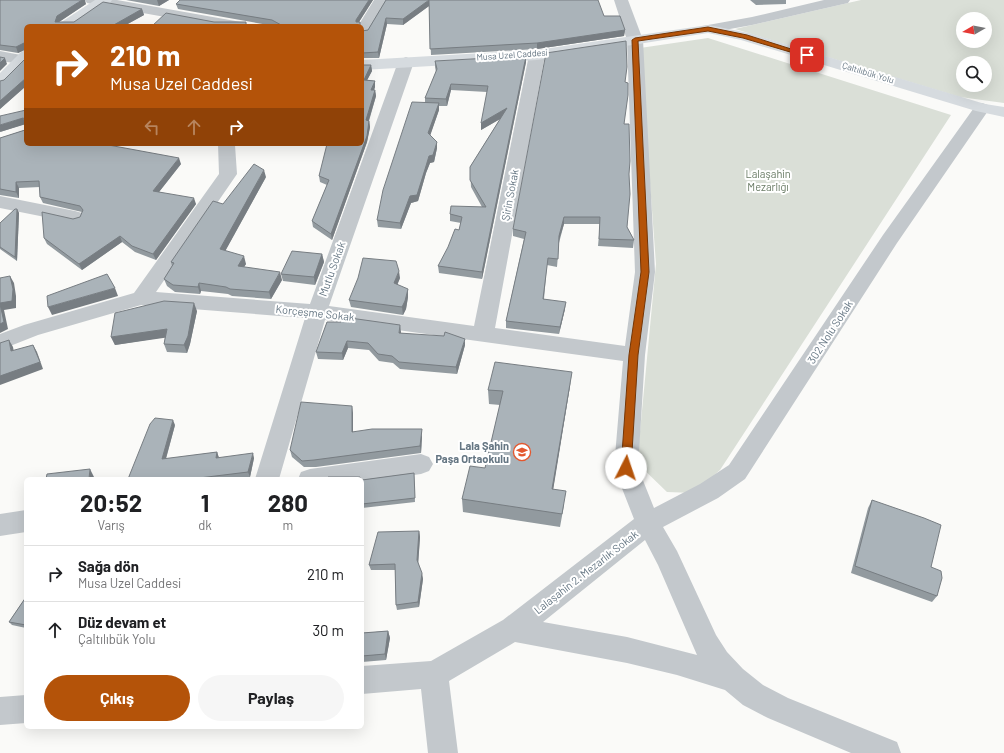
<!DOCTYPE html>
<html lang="tr">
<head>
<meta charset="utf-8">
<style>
	body { margin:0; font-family:Barlow,sans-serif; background:#f6f6f6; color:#202124; height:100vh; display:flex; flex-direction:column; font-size:15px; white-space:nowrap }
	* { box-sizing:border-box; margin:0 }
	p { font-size:13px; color:#757577 }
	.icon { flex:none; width:22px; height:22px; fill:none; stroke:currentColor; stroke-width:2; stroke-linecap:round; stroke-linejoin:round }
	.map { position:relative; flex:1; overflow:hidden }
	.side { position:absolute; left:24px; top:477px; width:340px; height:252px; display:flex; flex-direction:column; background:#fff; border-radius:6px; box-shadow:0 4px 16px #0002 }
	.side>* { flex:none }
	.guide { position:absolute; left:24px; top:24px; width:340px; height:122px; border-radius:6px; box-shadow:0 4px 16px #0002; background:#b45309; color:#fff; overflow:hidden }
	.needle { width:26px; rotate:261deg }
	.buttons { position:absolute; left:956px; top:12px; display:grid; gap:8px }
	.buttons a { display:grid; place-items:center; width:36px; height:36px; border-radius:50%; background:#fff; box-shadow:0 4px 16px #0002; font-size:20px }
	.pin { position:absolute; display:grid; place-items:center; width:34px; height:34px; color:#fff; margin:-17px; border-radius:8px; box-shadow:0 2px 6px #0006 }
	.me { position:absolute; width:44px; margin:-22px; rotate:4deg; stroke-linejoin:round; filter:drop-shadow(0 0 3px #0008) }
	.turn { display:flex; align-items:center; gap:14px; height:84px; padding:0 20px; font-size:18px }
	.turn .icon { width:52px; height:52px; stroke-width:2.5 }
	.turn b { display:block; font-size:28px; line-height:34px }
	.lanes { display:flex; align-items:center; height:38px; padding:0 20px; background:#0003; justify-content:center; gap:20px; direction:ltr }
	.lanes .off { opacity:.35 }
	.eta { display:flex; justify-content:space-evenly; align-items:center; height:68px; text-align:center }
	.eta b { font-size:24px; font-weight:700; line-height:28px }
	.action { display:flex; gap:8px; margin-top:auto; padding:8px 20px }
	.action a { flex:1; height:46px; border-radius:24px; background:#b45309; color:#fff; font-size:16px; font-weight:700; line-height:46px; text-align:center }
	.action a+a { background:#f6f6f6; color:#202124 }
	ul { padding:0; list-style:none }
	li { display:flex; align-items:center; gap:12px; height:56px; padding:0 20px; border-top:1px solid #e0e0e0 }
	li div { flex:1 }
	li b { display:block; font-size:15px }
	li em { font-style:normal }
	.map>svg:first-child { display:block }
	.green { fill:#dadfd7; fill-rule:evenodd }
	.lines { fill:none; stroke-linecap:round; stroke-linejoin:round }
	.minor { fill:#c3c8cc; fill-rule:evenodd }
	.major { fill:#d6dbdf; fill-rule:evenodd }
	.wall { fill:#929a9f }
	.shaded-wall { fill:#777d82 }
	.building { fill:#aab3b9; stroke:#777d82 }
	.route { fill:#b45309; stroke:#753606 }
	.labels { text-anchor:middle; stroke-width:4; stroke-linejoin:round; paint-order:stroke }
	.far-street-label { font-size:9px; fill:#657683; stroke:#fff }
	.park-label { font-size:11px; fill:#687a64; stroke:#fff }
	.street-label { font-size:11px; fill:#657683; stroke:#fff }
	.poi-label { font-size:11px; font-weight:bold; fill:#657683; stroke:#fff; text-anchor:end }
</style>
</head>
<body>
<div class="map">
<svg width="1004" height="753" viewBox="0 0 1004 753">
	<rect width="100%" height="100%" fill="#fafaf8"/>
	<g class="green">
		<path d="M861 0H1004V103L960 97 735 29ZM963 19H985V41H963ZM963 63H985V85H963Z"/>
		<polygon points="708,38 951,115 720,470 694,493 667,492 637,463 656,264 640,48"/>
	</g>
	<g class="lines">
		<g class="minor">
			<polygon points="85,0 117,0 241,22 246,23 248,26 216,26 92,4 87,3"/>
			<polygon points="374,0 388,0 367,35 362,36 362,26 358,26"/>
			<path d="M614 0H628L643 40 655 272 645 355 638 468 654 508 700 484 729 465 883 235 976 105 982 103 988 105 990 108 897 243 745 479 718 498 663 527 677 551 716 635 727 652 743 669 763 685 788 698 897 742 901 753H851L768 718 743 705 725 690 677 675 627 663 515 642 449 681 458 753H428L421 689 362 694V666L431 661 503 620 634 519 614 468 623 361 325 320 279 479H255L305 318 141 305 38 335 0 350V334L24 325 134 293 219 174 218 144 235 145 237 174 156 292 310 304 398 62 401 59 406 57 411 59 414 62 329 306 474 326 529 55 532 52 537 50 542 52 545 55 495 328 625 346 635 272 627 40ZM645 540 658 565 697 655 627 637 543 622Z"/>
			<polygon points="824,0 850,0 848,3 752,25 708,33 703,32 701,29 703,26 708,25 752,17"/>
			<polygon points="0,51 26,56 26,62 21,64 0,61"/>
			<polygon points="0,196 75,211 82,213 84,217 82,221 75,223 0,208"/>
			<polygon points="421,454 429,457 433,464 429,471 421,474 362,482 362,479 298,479 301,472 310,469"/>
			<polygon points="26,510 26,532 0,536 0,514"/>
			<polygon points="26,695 26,723 0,725 0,697"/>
		</g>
		<g class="major">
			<polygon points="95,0 112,0 110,3 75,26 58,26 60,23"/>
			<polygon points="708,25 749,33 985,104 1004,107 1004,117 976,111 741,40 708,33 537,60 362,70 362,60 537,50"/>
			<polygon points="26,50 26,64 6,85 0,87 0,73 21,52"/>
		</g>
	</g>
	<g class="wall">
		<polygon points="0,0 86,4 59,22 74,22 142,9 144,15 124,26 26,26 26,86 0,109 0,82 4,80 25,59 25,50 18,53 0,50"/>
		<polygon points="126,0 169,0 159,6"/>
		<polygon points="180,0 373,0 359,22 360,26 274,26 178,9 176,4"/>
		<polygon points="386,0 604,16 625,30 624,36 537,49 431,55 429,6 403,25 387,24 379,58 362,58 362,31 368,30"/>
		<polygon points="750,0 786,0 786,4 756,5"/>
		<polygon points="435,61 526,62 482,279 439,273 438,266 459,230 461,223 450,221 450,214 482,207 471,187 470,167 500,119 481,130 487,92 451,90 447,106 439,106 439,110 430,135 437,148 434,162 430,163 426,173 418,201 411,203 401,229 378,227 377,220 425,102 425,98 436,72 435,67"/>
		<polygon points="362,65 371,65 372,71 367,80 375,81 375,87 374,90 375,90 376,96 369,121 370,127 367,142 332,240 313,227 312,221 327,185 320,182 319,176"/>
		<polygon points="625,82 624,124 629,175 627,227 634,240 633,248 598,246 600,224 564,224 559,243 557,267 547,265 544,299 565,309 559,334 506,328 506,321 524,239 513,236 513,229"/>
		<polygon points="26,110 26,144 112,144 110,145 181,164 159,192 196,204 156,260 135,252 122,242 82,270 47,244 44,238 73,219 80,217 82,212 43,203 40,197 40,187 19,188 19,198 0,195 0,138 25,130 25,124 0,132"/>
		<polygon points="266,177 225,251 246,264 244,267 282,280 271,299 232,296 228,294 201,291 200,294 175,292 167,286 164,279 172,266 171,262 223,204"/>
		<polygon points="17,209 19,213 17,261 0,249 0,223"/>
		<polygon points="322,254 324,262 315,285 283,281 281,274"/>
		<polygon points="400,278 397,284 408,297 406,309 403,315 351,307 349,300"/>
		<polygon points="197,311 190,344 187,353 167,352 164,344 165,337 115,345 111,337"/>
		<polygon points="327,322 401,332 401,333 465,345 457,374 400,369 393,363 379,361 369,350 348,348 343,360 318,359 316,352"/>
		<polygon points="570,386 553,489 564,505 560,527 463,512 462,499 485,468 500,405 489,404 488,390"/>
		<polygon points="353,413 353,432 422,436 421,453 316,467 304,467 292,457 290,450"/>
		<polygon points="175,425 166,459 217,452 219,458 254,458 250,477 235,479 128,479"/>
		<polygon points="414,473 415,502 362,508 362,480"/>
		<polygon points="872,500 931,567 937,596 932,602 851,573 868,508"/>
		<polygon points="419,531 420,537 418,563 423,579 419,607 397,610 396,605 395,570 371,570 369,565"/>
		<polygon points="26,597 26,628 12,625 9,622"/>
		<polygon points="388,631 390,638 386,660 362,662 362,633"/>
	</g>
	<g class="shaded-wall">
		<polygon points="82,0 85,0 86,4 59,22 55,22 57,16"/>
		<polygon points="157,0 169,0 159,6"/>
		<polygon points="369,0 373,0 357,25 356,20"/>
		<polygon points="429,0 429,6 403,25 403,19"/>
		<polygon points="142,9 144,15 124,26 112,26"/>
		<polygon points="386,18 387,24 379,58 378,52"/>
		<polygon points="625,30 624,36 537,49 537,43"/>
		<polygon points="24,43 26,49 18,53 16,47"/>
		<polygon points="526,56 526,62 482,279 482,272"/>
		<polygon points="5,58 7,64 0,71 0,63"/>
		<polygon points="371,65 372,71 364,86 364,80"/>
		<polygon points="26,78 26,86 0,109 0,101"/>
		<polygon points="375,81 375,87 372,95 371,90"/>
		<polygon points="451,84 451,90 447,106 446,99"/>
		<polygon points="375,90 376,96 367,126 366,120"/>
		<polygon points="439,103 439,110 429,139 428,133"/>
		<polygon points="507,108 507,115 481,130 481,123"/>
		<polygon points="23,118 26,124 0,132 0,125"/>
		<polygon points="369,121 370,127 367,142 332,240 331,234"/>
		<polygon points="437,142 437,148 434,162 430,163 426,173 418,201 411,203 401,229 400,223 410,196 426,166 429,156"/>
		<polygon points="179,158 181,164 155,197 153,191"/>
		<polygon points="264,170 266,177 222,257 220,249"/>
		<polygon points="16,182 19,188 19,198 16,192"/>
		<polygon points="194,198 196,204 156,260 153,254"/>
		<polygon points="17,209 19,213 17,261 15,257"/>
		<polygon points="564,217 564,224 558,243 559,236"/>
		<polygon points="120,236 122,242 82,270 79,264"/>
		<polygon points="322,254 324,262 315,285 314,277"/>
		<polygon points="244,256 246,264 240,273 238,266"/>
		<polygon points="399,271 400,278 395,291 394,283"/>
		<polygon points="280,272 282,280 271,299 269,292"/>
		<polygon points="10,276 14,283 16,296 16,308 4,310 8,329 0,333 0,303"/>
		<polygon points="199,283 201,291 200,294 198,287"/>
		<polygon points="115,288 118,296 52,315 48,307"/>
		<polygon points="408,289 408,297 406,309 403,315 402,307"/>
		<polygon points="566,302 565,309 559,334 560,327"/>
		<polygon points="194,303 197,311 190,344 187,353 184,345"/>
		<polygon points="400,325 401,332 400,340 399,333"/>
		<polygon points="167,329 170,337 115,345 111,337"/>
		<polygon points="465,339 465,345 457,374 456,367"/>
		<polygon points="9,340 13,347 15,358 11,351"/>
		<polygon points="347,341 348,348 343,360 342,353"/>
		<polygon points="33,345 37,352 43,369 0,385 0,376"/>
		<polygon points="572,372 570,386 551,503 552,489"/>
		<polygon points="352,406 353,413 353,439 352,432"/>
		<polygon points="173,420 175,425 164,465 162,459"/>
		<polygon points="422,429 422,436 421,453 420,446"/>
		<polygon points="217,452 219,458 216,458"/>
		<polygon points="253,453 254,458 250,477 248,472"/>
		<polygon points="90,469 94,477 94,479 89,479"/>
		<polygon points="419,531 420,537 418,566 417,560"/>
		<polygon points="422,573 423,579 419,607 418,602"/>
		<polygon points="388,631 390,638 386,660 385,654"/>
	</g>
	<g class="building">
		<polygon points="0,0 82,0 57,16 55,22 74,22 103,2 142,9 112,26 26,26 26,78 0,101 0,81 4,80 25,59 24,43 16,47 0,45"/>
		<polygon points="180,0 369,0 356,20 356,22 360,22 360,26 283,26 272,20 176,4"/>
		<polygon points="386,0 598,0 604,16 620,16 625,30 537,43 430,49 429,0 403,19 386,18 378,52 362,53 362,31 368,30"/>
		<polygon points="166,13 214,22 246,22 246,26 152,26"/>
		<polygon points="626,41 627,67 625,82 628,83 628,95 624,124 629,124 630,161 629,174 630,194 627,227 634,240 599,239 600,217 564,217 559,236 558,259 548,258 543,299 566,302 560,327 506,321 526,232 513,229 546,53"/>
		<polygon points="526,56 482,272 438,266 448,247 455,229 459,230 462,217 450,214 451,206 486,207 470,180 470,167 507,108 481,123 488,86 451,84 446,99 425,98 437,69 435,61"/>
		<polygon points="0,57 5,58 0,63"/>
		<polygon points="362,65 371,65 364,80 375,81 371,90 375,90 366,120 369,121 367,136 331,234 312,221 329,180 319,176 327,144 362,144"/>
		<polygon points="412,102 439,103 428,133 437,142 433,155 429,156 426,166 417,195 410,196 400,223 377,220 383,190"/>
		<polygon points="26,110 26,144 103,144 179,158 153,191 194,198 153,254 132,246 120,236 79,264 44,238 42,212 73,219 80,217 83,210 80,206 40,197 39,181 16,182 16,192 0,189 0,138 25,130 25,119 23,118 0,125 0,116"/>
		<polygon points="254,164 264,170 220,249 244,256 238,266 280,272 269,292 230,289 226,287 199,283 198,287 173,285 164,279 174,263 171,262 213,201 223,204"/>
		<polygon points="15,209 17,209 15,257 0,247 0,223"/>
		<polygon points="292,251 322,254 314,277 281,274"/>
		<polygon points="363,258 396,261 399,271 394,283 408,289 405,301 402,307 349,300 358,278"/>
		<polygon points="107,274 115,288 48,307 47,296"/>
		<polygon points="10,276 13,289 12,301 0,303 0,278"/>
		<polygon points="164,301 194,303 188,336 184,345 164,344 167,329 111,337 115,313"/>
		<polygon points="0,304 4,322 0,324"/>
		<polygon points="343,317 400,325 399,333 444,336 445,332 465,339 456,367 399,362 392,356 378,354 368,343 347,341 342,353 316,352 327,322 341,322"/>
		<polygon points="9,340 11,351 33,345 40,362 0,376 0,343"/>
		<polygon points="495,362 572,372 552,489 566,491 562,514 462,499 470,466 485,468 503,391 488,390"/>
		<polygon points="301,402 352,406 352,432 372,429 422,429 420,446 314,460 302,461 290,450"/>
		<polygon points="155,418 173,420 162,459 217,452 216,458 253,453 248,472 191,479 128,479 150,424"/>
		<polygon points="90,469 89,479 46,479 47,474"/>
		<polygon points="414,473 415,498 362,504 362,480"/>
		<polygon points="328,477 360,477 361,479 328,479"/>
		<polygon points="872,500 924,518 941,525 931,567 941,571 942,578 937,596 855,566"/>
		<polygon points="419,531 417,560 422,573 418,602 396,605 395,564 369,565 378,532"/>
		<polygon points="26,597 26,625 9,622"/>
		<polygon points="388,631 385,654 362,656 362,633"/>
	</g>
	<polygon class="route" points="708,27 747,35 810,55 807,57 743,38 708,31 638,41 649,272 638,355 631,468 630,471 623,471 621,468 629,355 641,272 632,40 635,38"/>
	<defs>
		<g id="school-ring" transform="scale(0.9)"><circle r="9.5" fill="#fff" stroke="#e4572e" stroke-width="1.5"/><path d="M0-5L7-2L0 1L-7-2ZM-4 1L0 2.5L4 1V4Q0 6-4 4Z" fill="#e4572e"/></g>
	</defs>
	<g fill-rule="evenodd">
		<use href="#school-ring" x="522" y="452"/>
	</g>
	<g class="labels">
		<g class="far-street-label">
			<text transform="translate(512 55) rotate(-4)" y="3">Musa Uzel Caddesi</text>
			<text transform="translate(868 73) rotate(17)" y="3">Çaltılıbük Yolu</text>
		</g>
		<g class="park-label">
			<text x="768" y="178">Lalaşahin<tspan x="768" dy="13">Mezarlığı</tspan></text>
		</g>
		<g class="street-label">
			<text transform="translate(510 195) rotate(-79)" y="4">Şirin Sokak</text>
			<text transform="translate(332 269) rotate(-70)" y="4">Mutlu Sokak</text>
			<text transform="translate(315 313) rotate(6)" y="4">Korçeşme Sokak</text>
			<text transform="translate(830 332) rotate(-57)" y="4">302 Nolu Sokak</text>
			<text transform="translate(586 572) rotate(-38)" y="4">Lalaşahin 2. Mezarlık Sokak</text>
		</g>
		<g class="poi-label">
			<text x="509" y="450">Lala Şahin<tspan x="509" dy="13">Paşa Ortaokulu</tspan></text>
		</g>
	</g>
</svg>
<div class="buttons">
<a><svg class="needle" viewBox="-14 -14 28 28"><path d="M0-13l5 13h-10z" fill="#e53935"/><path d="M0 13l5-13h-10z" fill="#757577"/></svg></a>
<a><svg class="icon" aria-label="search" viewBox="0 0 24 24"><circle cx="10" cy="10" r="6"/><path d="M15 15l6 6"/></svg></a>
</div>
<div class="pin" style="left:807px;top:55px;background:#d93025"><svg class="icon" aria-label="arrive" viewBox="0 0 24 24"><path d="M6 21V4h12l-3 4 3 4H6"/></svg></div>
<svg class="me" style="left:626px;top:468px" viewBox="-20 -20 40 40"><circle r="19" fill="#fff"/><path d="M0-13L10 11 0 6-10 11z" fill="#b45309"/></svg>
<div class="guide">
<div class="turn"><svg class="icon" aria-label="right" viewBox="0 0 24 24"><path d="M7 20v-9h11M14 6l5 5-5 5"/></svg><div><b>210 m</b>Musa Uzel Caddesi</div></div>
<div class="lanes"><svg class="icon off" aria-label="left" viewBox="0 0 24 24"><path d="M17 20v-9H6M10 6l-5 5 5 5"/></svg><svg class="icon off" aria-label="ahead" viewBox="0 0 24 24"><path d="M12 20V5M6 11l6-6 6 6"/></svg><svg class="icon" aria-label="right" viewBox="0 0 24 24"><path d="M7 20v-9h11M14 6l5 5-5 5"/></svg></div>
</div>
<section class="side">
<div class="eta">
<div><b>20:52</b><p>Varış</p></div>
<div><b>1</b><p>dk</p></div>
<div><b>280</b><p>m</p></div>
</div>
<ul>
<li><svg class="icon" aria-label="right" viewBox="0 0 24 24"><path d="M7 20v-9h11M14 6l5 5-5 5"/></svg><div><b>Sağa dön</b><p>Musa Uzel Caddesi</p></div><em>210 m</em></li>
<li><svg class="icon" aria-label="ahead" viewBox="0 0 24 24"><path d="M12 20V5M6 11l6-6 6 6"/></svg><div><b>Düz devam et</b><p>Çaltılıbük Yolu</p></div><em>30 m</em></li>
</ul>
<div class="action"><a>Çıkış</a><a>Paylaş</a></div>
</section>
</div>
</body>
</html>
